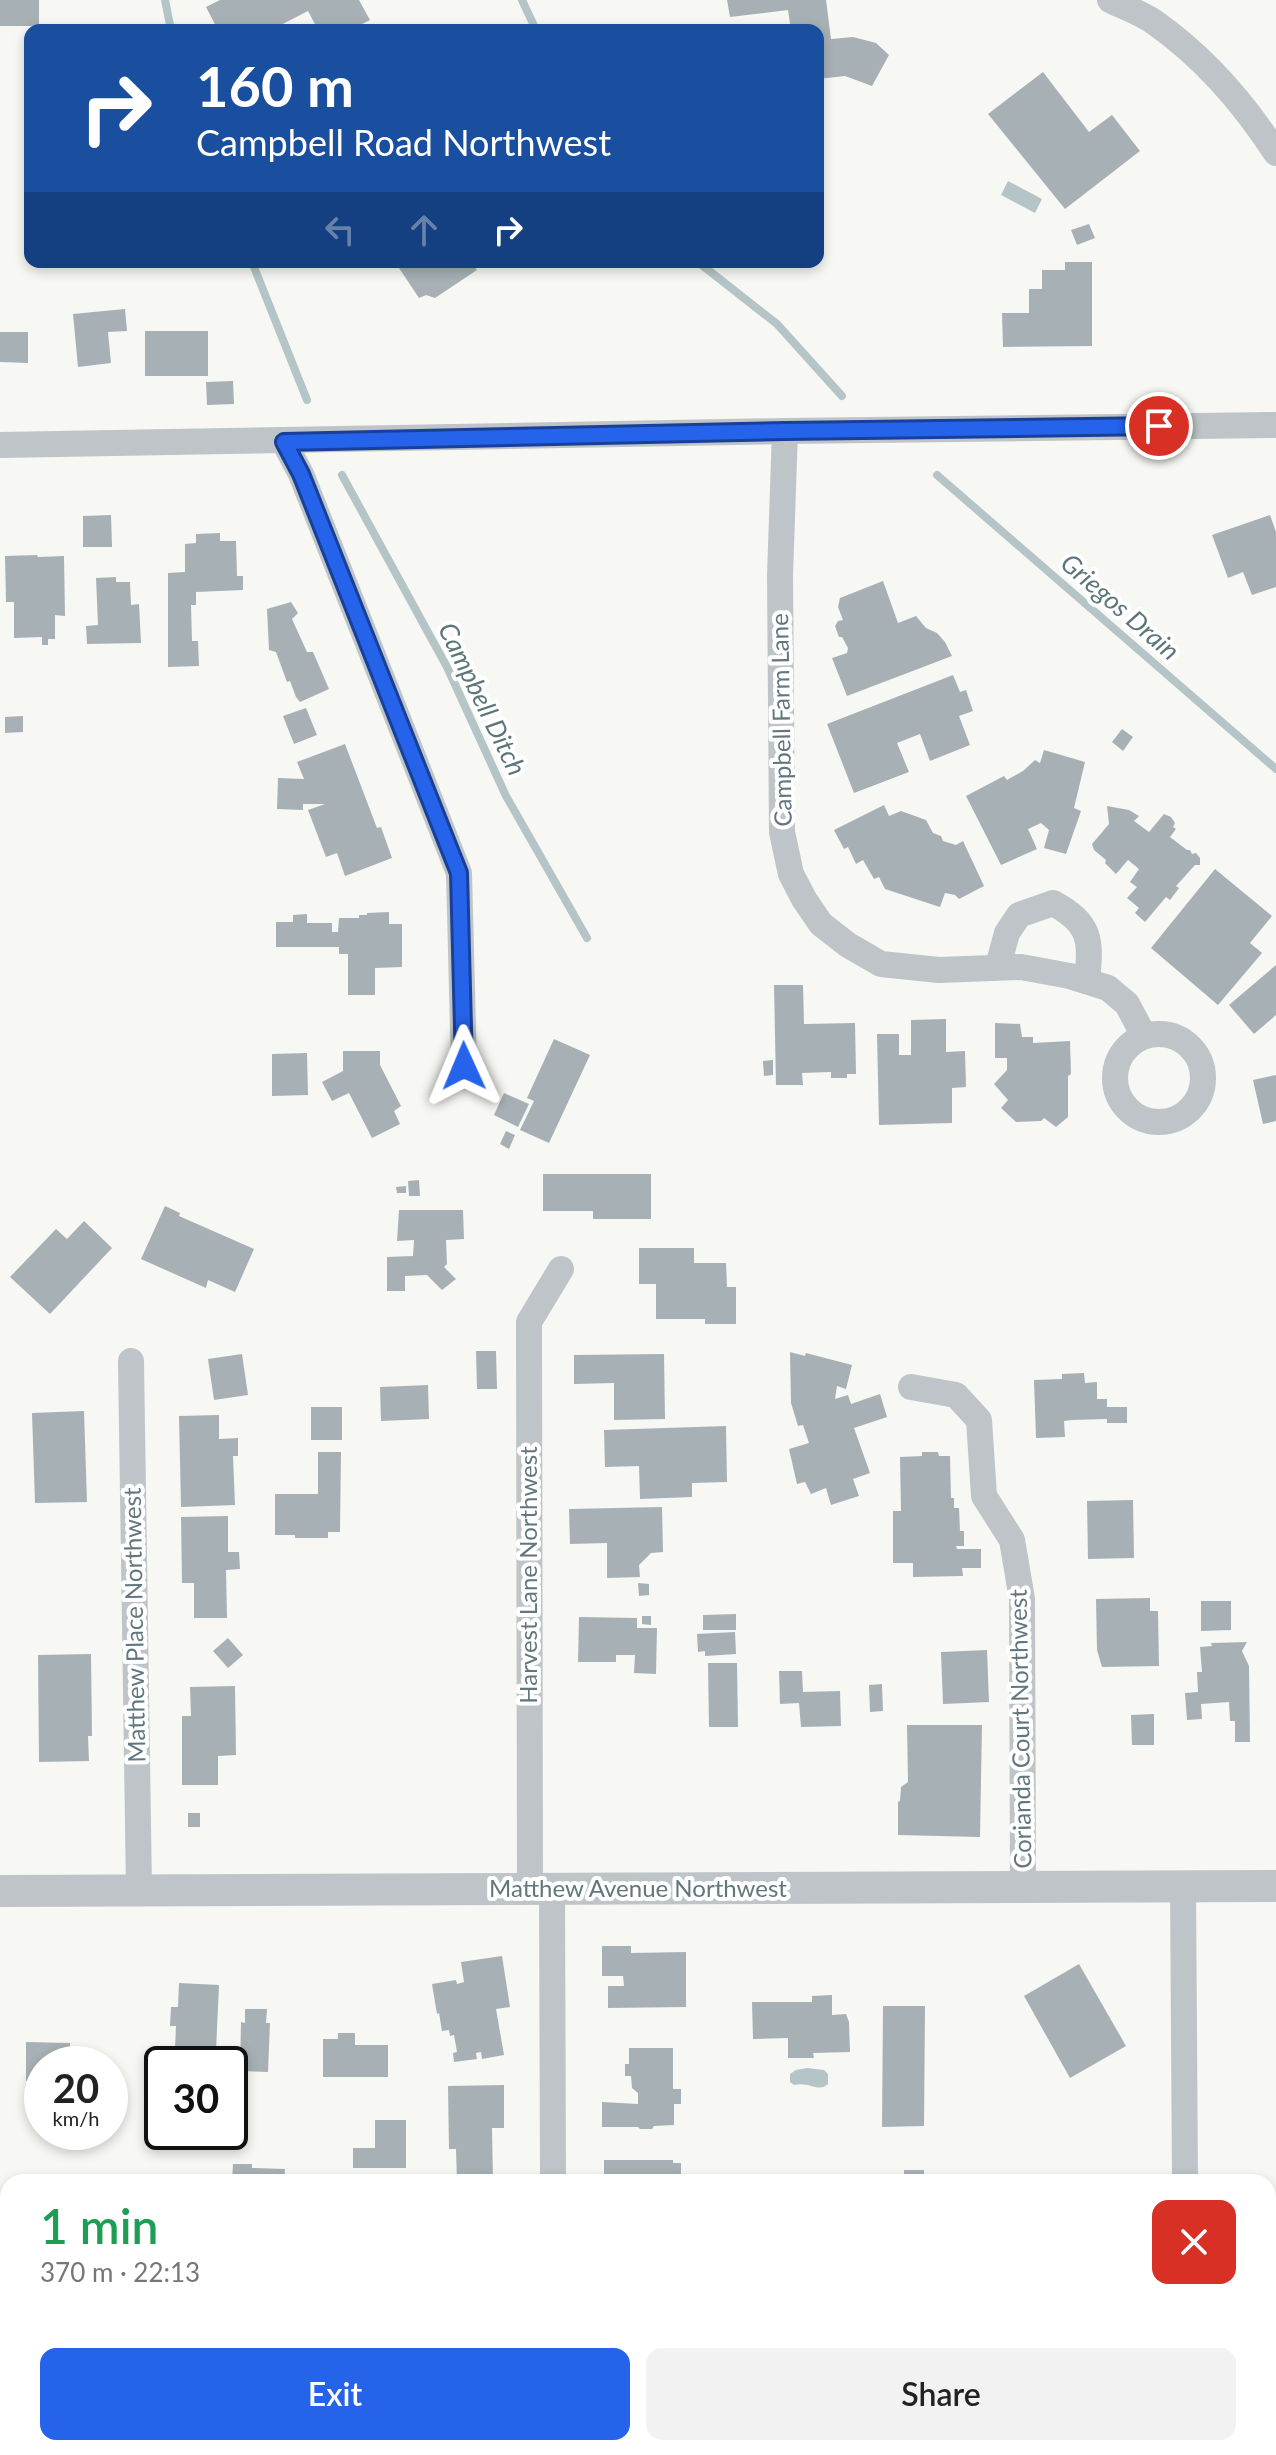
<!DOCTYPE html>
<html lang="en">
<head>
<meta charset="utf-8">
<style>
	body { margin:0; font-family:Lato,sans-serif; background:#f2f2f2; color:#222; height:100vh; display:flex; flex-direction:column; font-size:30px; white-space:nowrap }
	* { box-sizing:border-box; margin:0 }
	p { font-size:26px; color:#767676 }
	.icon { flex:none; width:44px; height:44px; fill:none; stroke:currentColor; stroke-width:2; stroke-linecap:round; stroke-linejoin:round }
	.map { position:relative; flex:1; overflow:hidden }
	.sheet { position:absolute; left:0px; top:2174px; width:1276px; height:282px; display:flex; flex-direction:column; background:#fff; border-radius:24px 24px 0 0; box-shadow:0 4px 12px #0003 }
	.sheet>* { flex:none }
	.hud { position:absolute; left:24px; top:24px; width:800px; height:244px; border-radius:16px; box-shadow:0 4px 12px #0003; background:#1a4fa0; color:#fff; overflow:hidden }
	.speed { position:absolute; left:24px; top:2046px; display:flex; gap:16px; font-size:40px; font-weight:700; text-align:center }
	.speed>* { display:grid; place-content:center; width:104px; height:104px; border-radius:50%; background:#fff; box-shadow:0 4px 12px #0003; line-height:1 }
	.speed small { font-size:20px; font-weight:400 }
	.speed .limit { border:4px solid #111; border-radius:12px; background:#fff; color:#111 }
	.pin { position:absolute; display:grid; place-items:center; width:68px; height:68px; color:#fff; margin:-34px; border:4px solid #fff; border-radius:50%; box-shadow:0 2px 8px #0007 }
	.me { position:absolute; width:88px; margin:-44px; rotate:359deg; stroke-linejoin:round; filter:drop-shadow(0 0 6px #0008) }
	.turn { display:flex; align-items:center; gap:28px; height:168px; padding:0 40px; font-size:36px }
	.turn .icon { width:104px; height:104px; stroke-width:2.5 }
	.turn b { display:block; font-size:56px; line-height:68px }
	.lanes { display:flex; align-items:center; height:76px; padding:0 40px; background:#0003; justify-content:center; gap:40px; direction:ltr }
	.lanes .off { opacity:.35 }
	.round { display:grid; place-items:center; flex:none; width:84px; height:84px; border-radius:16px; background:#f2f2f2 }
	.head { display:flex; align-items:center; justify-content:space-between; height:136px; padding:0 40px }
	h1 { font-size:48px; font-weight:600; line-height:60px; color:#1e9e55 }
	.primary-button { display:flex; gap:16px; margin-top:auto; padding:16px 40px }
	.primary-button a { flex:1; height:92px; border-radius:16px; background:#2563eb; color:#fff; font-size:32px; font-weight:600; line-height:92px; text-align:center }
	.primary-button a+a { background:#f2f2f2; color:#222 }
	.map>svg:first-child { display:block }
	.water { fill:#b5c5c7 }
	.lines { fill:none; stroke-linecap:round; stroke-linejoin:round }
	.stream { stroke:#b5c5c7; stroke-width:8 }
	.building { fill:#a7b1b5 }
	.minor { stroke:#bec4c7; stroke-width:26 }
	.tertiary { stroke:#bec4c7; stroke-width:32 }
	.route-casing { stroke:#184099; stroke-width:20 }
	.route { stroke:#2563eb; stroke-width:14 }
	.labels { text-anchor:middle; stroke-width:8; stroke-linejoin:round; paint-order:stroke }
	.street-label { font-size:24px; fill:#62767f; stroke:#fff }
	.water-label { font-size:26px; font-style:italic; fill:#5d767a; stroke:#fff }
</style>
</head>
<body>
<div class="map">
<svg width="1276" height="2455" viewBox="0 0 1276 2455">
	<rect width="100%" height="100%" fill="#f7f7f4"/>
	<g class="water">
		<polygon points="1008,181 1042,199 1035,213 1001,195"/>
		<path d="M807 2068 824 2070 828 2074V2084C818 2093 810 2081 794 2085L790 2082V2074L796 2070Z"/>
	</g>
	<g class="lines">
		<g class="stream">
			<polyline points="165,0 171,30"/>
			<polyline points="522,0 536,30"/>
			<polyline points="252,262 307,400"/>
			<polyline points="698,262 777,324 842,396"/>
			<polyline points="342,475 447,667 506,796 587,938"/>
			<polyline points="937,475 1276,769"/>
		</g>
	</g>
	<g class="building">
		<rect x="0" y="0" width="39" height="26"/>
		<polygon points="220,0 359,0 370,20 350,30 318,30 308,11 271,30 218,30 206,7"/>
		<polygon points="727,0 826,0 831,39 853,37 876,43 889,55 872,86 845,76 818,79 818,30 791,30 788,10 730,17"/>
		<polygon points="1043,72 1089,132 1112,115 1140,151 1065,209 988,114"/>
		<polygon points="1089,224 1095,238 1077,245 1071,230"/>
		<polygon points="395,262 471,262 477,270 435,298 426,295 419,298"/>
		<polygon points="1065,262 1092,262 1092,346 1003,347 1002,313 1029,313 1029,289 1042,289 1042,270 1065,270"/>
		<polygon points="125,309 127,331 108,332 111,363 78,367 73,314"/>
		<rect x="145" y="331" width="63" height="45"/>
		<polygon points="0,332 28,332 28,363 0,362"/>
		<polygon points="233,381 234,404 207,405 206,382"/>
		<polygon points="111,515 112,547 83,547 83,516"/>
		<polygon points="1270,515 1276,532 1276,587 1252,595 1243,572 1228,578 1212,535"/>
		<polygon points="220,533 220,541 236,541 237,576 243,576 243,590 196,592 196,605 191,605 192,641 198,641 199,666 168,667 168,573 185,572 185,544 196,543 196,534"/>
		<polygon points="37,555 38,557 64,556 65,616 55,615 55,639 48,639 48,645 42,645 42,637 14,638 14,602 6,602 5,556"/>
		<polygon points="116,577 116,582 130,582 131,605 139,604 141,643 87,644 86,626 98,625 96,578"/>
		<polygon points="883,581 898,623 916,616 926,628 937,633 945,642 952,656 847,696 832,658 847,653 848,648 842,637 839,637 835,626 838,621 843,620 838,607 840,598"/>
		<polygon points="291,602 298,613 292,619 307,652 313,652 329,689 300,702 296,697 290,681 287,682 276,652 269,650 267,609"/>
		<polygon points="953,675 960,692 966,690 973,711 959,716 970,745 930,761 920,734 897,743 909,772 854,793 827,724"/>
		<polygon points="306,708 317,735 294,744 283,716"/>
		<polygon points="23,716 23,732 5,733 5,717"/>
		<polygon points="1122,729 1133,737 1123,751 1112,742"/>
		<polygon points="345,744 377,828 381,827 392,858 345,876 337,853 326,857 308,810 325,804 303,804 303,810 277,809 278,778 304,779 297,762"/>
		<polygon points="1044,750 1085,762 1074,808 1081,811 1066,854 1044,848 1049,830 1041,823 1028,829 1037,849 1001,865 966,796 1004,776 1007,780 1023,771 1035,760 1040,763"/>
		<polygon points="884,805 889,816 901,811 926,820 933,833 941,836 943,841 956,845 963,841 984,886 959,899 955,895 945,893 940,907 885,889 879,877 874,879 863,860 856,864 848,847 844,849 834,830"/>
		<polygon points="1107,806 1129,810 1139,816 1134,821 1149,832 1164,814 1171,817 1175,823 1173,827 1176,829 1170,837 1187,850 1190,850 1192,854 1196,853 1200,858 1200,865 1195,865 1176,886 1179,888 1170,900 1166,897 1145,922 1135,913 1139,908 1127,898 1137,887 1130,882 1139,869 1128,860 1116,874 1105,863 1106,860 1094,850 1092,844 1109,824"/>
		<polygon points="1215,869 1272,916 1250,943 1262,953 1218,1005 1151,948"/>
		<polygon points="389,912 389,924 402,924 402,967 375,968 375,995 348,995 348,954 339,954 339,947 276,947 276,922 293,922 293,915 307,914 307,923 332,923 332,932 338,932 339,918 359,918 359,915 367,915 367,913"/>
		<polygon points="1276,965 1276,1015 1254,1034 1229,1005"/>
		<polygon points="774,985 803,985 804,1024 855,1023 856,1074 847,1074 847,1078 831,1078 831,1072 802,1073 803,1085 776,1085"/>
		<polygon points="946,1019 946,1052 965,1051 966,1087 952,1088 952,1123 879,1125 877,1034 899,1034 899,1055 911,1055 911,1020"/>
		<polygon points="995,1023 1020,1024 1022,1037 1033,1037 1033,1043 1070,1041 1071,1074 1068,1076 1068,1117 1056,1127 1044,1118 1041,1121 1016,1122 1001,1108 1008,1100 994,1084 1007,1070 1007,1058 995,1058"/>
		<polygon points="554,1039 590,1055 549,1143 520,1130 534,1101 527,1098"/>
		<polygon points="343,1051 380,1051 380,1065 401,1106 394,1111 400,1124 372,1138 349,1093 332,1101 322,1082 343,1071"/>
		<polygon points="307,1053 308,1095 272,1096 272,1054"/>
		<polygon points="773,1060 773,1075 764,1076 763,1061"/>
		<polygon points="1276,1075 1276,1121 1263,1124 1253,1080"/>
		<polygon points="504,1093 529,1104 518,1127 494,1115"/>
		<polygon points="506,1131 515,1135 509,1149 500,1144"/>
		<polygon points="543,1174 651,1174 651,1219 593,1219 593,1211 543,1211"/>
		<polygon points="419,1180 420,1196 409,1196 408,1181"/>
		<polygon points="406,1186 406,1193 397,1193 396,1187"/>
		<polygon points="165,1206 180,1213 179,1216 254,1249 235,1292 208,1280 206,1288 141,1259"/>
		<polygon points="399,1210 463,1210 464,1239 446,1240 447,1264 444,1267 456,1279 442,1290 427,1275 405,1276 405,1291 387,1291 387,1257 413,1256 414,1240 397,1241"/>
		<polygon points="84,1221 112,1248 50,1314 10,1277 56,1229 67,1239"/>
		<polygon points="639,1248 694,1248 694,1263 726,1263 727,1287 736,1287 736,1324 705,1324 705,1319 656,1319 656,1284 639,1284"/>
		<polygon points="476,1351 496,1351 497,1389 477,1389"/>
		<polygon points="790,1352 805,1356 806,1353 852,1365 846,1389 837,1386 835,1399 848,1395 851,1404 880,1394 887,1417 854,1428 870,1473 853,1479 859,1496 831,1505 826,1488 811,1494 805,1482 797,1484 789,1449 809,1443 803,1425 798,1426 791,1403"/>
		<polygon points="242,1354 248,1395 214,1400 208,1359"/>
		<polygon points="664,1354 665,1419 614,1420 614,1383 574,1384 574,1355"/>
		<polygon points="1084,1373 1085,1383 1097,1382 1097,1399 1107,1399 1107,1407 1127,1407 1127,1423 1107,1423 1107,1419 1071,1420 1064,1421 1065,1437 1036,1438 1034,1380 1062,1379 1062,1374"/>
		<polygon points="428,1385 429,1419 381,1421 380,1387"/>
		<rect x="311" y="1407" width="31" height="33"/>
		<polygon points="84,1411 87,1502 35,1503 32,1413"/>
		<polygon points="219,1415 219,1439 238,1438 238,1456 233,1456 235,1505 181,1507 179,1416"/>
		<polygon points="726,1426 727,1482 692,1483 692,1497 640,1499 639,1466 605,1467 604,1430"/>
		<polygon points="318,1452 341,1452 340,1532 328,1532 328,1538 295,1538 295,1535 275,1535 275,1494 318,1494"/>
		<polygon points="922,1452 938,1452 939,1456 950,1456 951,1498 954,1498 954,1508 959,1508 960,1531 964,1531 964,1546 956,1546 957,1549 981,1549 981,1568 962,1568 963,1576 913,1577 913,1563 893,1563 893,1511 901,1511 900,1457 922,1456"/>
		<polygon points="1133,1500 1134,1558 1088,1559 1087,1501"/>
		<polygon points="662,1507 663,1552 651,1553 639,1565 640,1577 607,1578 607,1543 570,1544 569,1509"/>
		<polygon points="228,1516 228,1552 239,1552 240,1569 226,1570 227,1618 194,1618 194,1583 182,1583 181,1517"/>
		<polygon points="638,1583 649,1584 649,1595 639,1596"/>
		<polygon points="1150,1598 1150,1611 1158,1611 1159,1666 1102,1667 1097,1650 1096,1599"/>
		<polygon points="1201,1601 1231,1601 1231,1630 1201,1631"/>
		<polygon points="736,1614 736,1630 703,1630 703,1615"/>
		<polygon points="642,1616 651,1616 651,1625 642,1624"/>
		<polygon points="579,1617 637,1618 637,1628 657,1628 656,1674 634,1673 635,1655 616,1655 616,1662 578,1662"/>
		<polygon points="735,1632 736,1654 705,1656 705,1651 698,1652 697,1634"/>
		<polygon points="228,1638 243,1655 228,1668 213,1651"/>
		<polygon points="1247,1642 1242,1651 1249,1666 1250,1742 1235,1742 1235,1721 1230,1721 1229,1702 1201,1704 1202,1719 1187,1720 1185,1693 1198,1692 1197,1672 1202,1672 1200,1647 1212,1646 1211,1643"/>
		<polygon points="987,1650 989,1702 943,1704 941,1652"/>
		<polygon points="91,1654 92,1736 88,1736 89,1761 39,1762 38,1655"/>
		<polygon points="708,1663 737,1663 738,1727 709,1727"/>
		<polygon points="779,1671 802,1671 803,1692 840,1691 841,1726 801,1727 799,1703 780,1704"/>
		<polygon points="882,1684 883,1711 870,1712 869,1685"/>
		<polygon points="235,1686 236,1755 218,1756 218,1785 182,1785 182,1716 191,1716 190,1687"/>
		<polygon points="1154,1714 1154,1745 1132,1745 1131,1715"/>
		<polygon points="907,1725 982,1725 980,1837 898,1835 898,1802 900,1801 901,1787 908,1782"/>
		<rect x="188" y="1813" width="12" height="14"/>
		<polygon points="602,1946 631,1946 631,1953 686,1952 686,2007 608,2008 608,1986 624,1986 623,1976 602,1976"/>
		<polygon points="502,1956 510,2007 496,2009 504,2055 482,2059 481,2052 476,2053 477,2059 454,2062 453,2053 457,2052 454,2035 450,2036 449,2030 442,2031 439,2013 437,2014 432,1984 456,1980 457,1984 464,1982 461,1962"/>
		<polygon points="1079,1964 1126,2046 1070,2078 1024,1996"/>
		<polygon points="179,1983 219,1985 216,2052 175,2049 176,2026 170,2026 171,2007 178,2007"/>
		<polygon points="832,1995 832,2015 846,2014 849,2022 850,2052 813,2053 814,2058 788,2058 788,2038 753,2039 752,2002 812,2002 812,1996"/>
		<polygon points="883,2006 925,2006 924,2126 882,2127"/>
		<polygon points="245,2009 267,2009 266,2023 270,2023 268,2072 240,2071 241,2022 245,2023"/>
		<polygon points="338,2033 355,2033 355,2045 388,2045 388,2077 323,2077 323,2039 338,2039"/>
		<polygon points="26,2042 70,2043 70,2064 42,2064 42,2081 26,2081"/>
		<polygon points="629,2048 673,2048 673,2089 681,2089 681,2104 674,2104 674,2125 654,2126 652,2129 640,2129 638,2127 602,2127 602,2102 638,2104 638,2093 632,2088 631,2076 625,2076 625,2064 629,2064"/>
		<polygon points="504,2085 504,2128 492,2128 493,2182 457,2182 456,2149 449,2149 448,2086"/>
		<polygon points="375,2120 406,2120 406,2168 353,2168 353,2148 375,2148"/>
		<polygon points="604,2160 673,2160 673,2163 681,2163 681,2182 604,2182"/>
		<polygon points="233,2164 252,2164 252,2168 285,2169 284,2182 232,2182"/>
		<polygon points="904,2170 924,2170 924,2182 867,2182 867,2174 904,2174"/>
		<polygon points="786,2175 786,2179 812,2179 812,2182 759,2182 759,2176"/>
		<rect x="1268" y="2304" width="8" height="36"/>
		<polygon points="1268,2428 1276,2428 1276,2455 1226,2455 1226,2448 1268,2448"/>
		<polygon points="232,2448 289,2448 289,2455 233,2455"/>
		<polygon points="417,2448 509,2448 508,2455 409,2455"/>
		<polygon points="552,2448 584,2448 584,2450 598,2451 598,2448 633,2448 632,2455 551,2455"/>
		<polygon points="656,2448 694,2449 694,2455 656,2455"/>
		<rect x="710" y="2448" width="30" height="7"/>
		<rect x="767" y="2448" width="89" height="7"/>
		<rect x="888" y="2448" width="64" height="7"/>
		<polygon points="970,2448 1039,2448 1039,2451 1008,2452 1008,2455 976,2455 975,2452 971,2452"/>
		<rect x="1060" y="2448" width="65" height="7"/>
	</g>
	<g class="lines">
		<g class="minor">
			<path d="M1110 0C1124 7 1141 13 1154 22 1204 57 1243 102 1276 153"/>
			<polyline points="785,431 780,575 782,832 791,874 804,899 821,924 848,945 881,964 939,970 1021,967 1070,976 1108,988 1127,1004 1144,1036"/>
			<polyline points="284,442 301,474 459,873 464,1066"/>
			<polyline points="0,445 785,431 1276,425"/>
			<path d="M998 966 1007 933 1019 915 1053 903C1092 924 1091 941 1087 981"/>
			<circle cx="1159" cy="1078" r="44"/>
			<polyline points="131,1361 139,1890"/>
			<polyline points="911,1387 956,1395 979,1420 984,1496 1012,1540 1022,1599 1023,1887"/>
			<polyline points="1183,1886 1185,2182"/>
			<polyline points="552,1890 553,2182"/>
			<polyline points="530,1891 529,1322 561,1269"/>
			<polyline points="1268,2384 1276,2384"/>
			<polyline points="1184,2455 1184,2448"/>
		</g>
		<polyline class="tertiary" points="0,1891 1276,1886"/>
	</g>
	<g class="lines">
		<g class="route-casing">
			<polyline id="route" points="464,1066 459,873 301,474 284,442 785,431 1159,426"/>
		</g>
		<use href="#route" class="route"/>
	</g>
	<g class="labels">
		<g class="street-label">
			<text transform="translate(782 720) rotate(-91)" y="8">Campbell Farm Lane</text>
			<text transform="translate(529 1575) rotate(-90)" y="8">Harvest Lane Northwest</text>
			<text transform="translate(135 1625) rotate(-91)" y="8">Matthew Place Northwest</text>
			<text transform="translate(1021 1729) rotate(-91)" y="8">Corianda Court Northwest</text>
			<text x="638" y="1897">Matthew Avenue Northwest</text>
		</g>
		<g class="water-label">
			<text transform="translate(1120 607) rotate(41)" y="9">Griegos Drain</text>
			<text transform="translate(482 699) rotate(64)" y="9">Campbell Ditch</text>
		</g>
	</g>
</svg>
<div class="speed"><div>20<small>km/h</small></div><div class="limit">30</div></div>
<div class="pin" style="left:1159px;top:426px;background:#d93025"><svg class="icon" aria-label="arrive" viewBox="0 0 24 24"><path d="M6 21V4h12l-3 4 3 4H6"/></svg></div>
<svg class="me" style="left:464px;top:1066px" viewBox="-20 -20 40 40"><path d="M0-17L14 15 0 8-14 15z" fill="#2563eb" stroke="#fff" stroke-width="4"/></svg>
<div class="hud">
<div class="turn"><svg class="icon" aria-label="right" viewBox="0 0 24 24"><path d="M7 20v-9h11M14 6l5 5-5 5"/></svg><div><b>160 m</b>Campbell Road Northwest</div></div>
<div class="lanes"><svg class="icon off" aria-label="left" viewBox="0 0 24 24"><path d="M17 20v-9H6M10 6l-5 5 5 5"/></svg><svg class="icon off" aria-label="ahead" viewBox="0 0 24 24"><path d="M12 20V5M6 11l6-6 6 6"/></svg><svg class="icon" aria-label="right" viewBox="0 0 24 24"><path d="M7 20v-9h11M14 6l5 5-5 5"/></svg></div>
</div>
<section class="sheet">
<div class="head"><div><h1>1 min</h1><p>370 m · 22:13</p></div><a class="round" style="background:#d93025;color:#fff"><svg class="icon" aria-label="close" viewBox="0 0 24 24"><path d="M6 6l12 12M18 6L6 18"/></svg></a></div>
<div class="primary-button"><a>Exit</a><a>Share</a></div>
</section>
</div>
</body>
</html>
